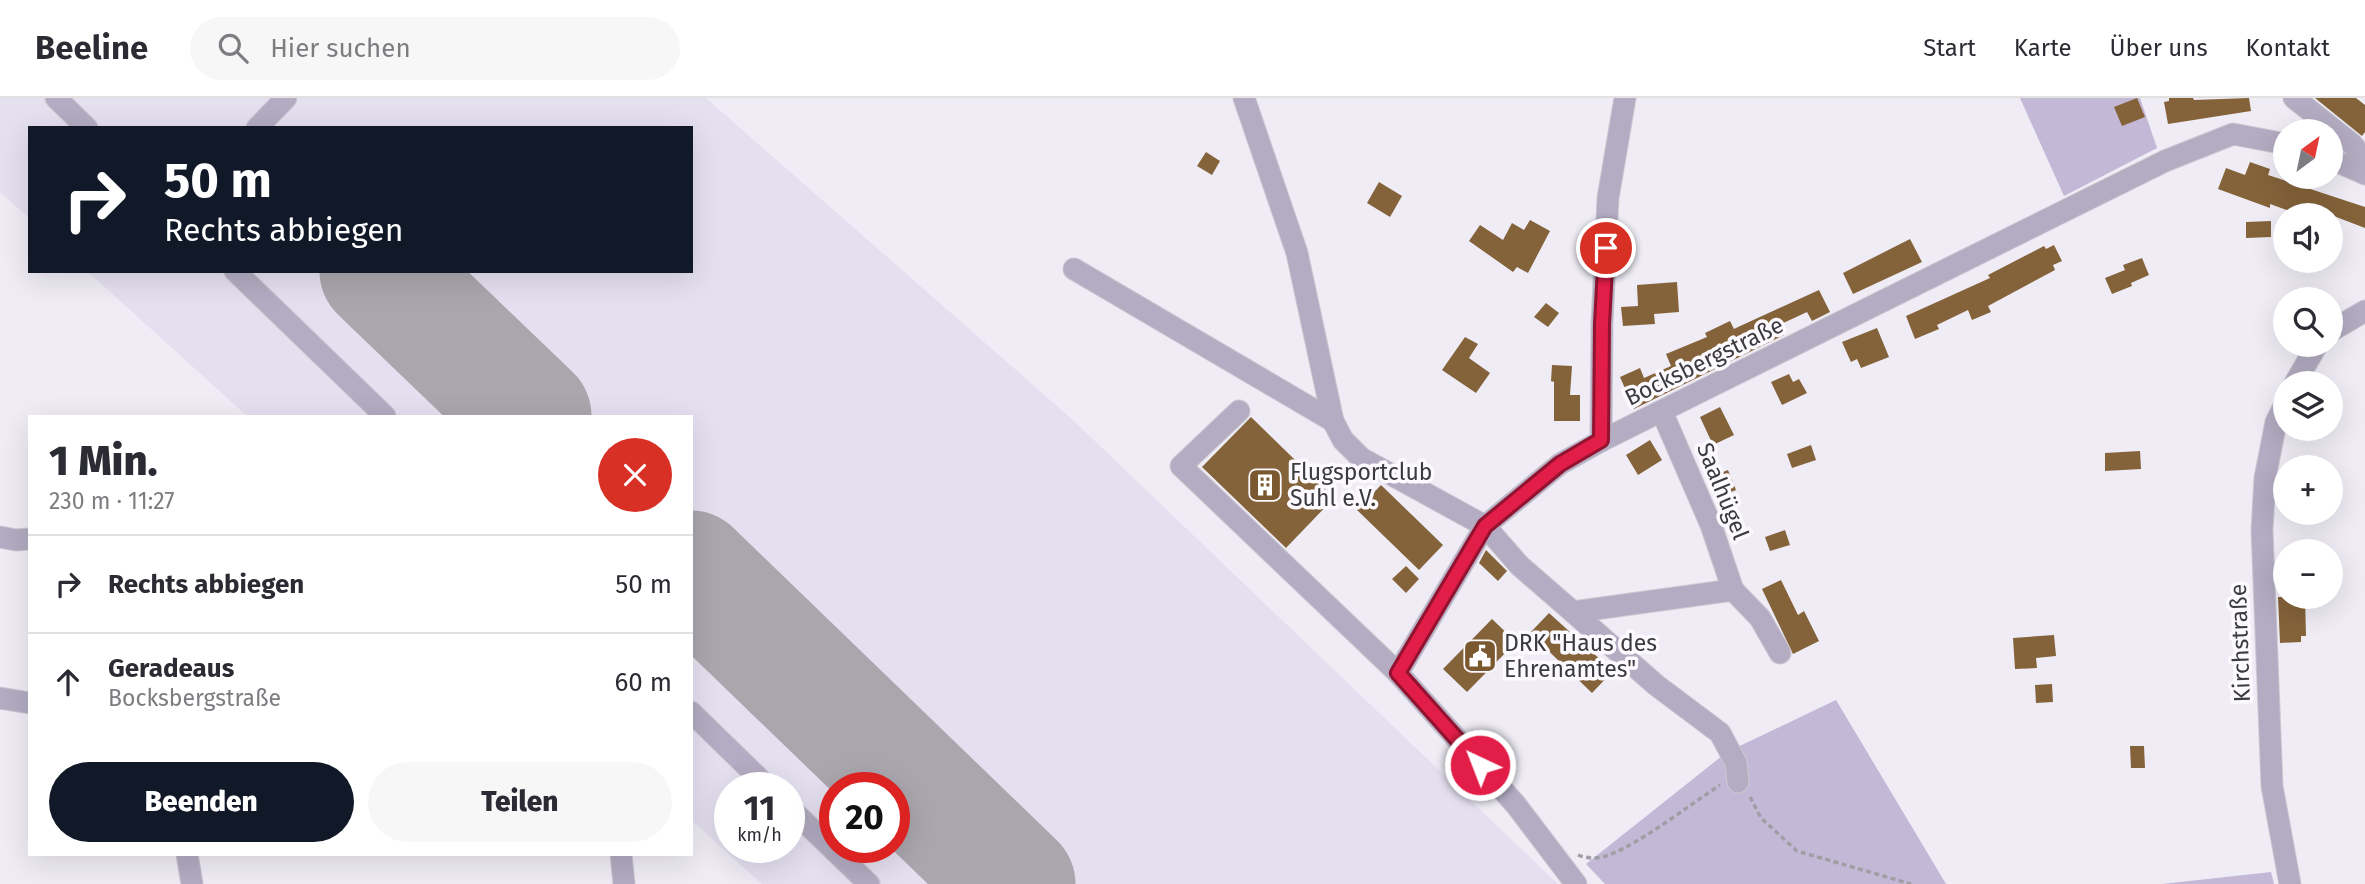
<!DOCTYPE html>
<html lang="de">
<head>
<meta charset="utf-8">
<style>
	body { margin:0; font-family:"Fira Sans",sans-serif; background:#f7f7f7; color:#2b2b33; height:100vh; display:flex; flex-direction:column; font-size:26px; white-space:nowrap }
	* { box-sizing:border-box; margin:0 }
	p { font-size:23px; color:#7c7c81 }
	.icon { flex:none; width:38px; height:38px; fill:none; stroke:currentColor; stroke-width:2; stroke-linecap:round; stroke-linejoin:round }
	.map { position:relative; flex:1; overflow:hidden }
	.panel { position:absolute; left:28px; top:317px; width:665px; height:441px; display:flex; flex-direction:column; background:#fff; border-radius:0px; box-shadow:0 7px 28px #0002 }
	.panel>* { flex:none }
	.top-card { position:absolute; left:28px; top:28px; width:665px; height:147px; border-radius:0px; box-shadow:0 7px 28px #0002; background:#111827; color:#fff; overflow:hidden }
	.needle { width:46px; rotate:33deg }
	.fabs { position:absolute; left:2273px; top:21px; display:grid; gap:14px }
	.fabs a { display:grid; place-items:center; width:70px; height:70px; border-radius:50%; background:#fff; box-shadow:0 7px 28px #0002; font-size:35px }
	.speed { position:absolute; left:714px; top:674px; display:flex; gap:14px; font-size:35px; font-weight:700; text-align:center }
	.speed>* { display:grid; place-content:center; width:91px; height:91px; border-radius:50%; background:#fff; box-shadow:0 7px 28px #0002; line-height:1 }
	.speed small { font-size:18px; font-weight:400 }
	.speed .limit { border:10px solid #d22; background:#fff; color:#111 }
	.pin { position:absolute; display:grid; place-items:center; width:60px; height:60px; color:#fff; margin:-30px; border:4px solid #fff; border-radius:50%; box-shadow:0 2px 7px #0007 }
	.me { position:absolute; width:77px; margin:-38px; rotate:317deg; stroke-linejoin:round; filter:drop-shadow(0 0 5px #0008) }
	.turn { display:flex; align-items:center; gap:24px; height:147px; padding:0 21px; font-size:32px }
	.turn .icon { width:91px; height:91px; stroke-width:2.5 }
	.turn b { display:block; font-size:49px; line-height:60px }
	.round { display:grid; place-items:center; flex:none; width:74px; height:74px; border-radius:37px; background:#f7f7f7 }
	.headline { display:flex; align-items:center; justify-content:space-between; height:119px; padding:0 21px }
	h1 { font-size:42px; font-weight:800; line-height:52px }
	.button { display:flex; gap:14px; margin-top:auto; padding:14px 21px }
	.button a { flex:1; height:80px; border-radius:42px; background:#111827; color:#fff; font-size:28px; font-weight:800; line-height:80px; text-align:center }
	.button a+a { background:#f7f7f7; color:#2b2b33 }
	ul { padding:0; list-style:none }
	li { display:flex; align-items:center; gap:21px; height:98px; padding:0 21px; border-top:2px solid #e1e1e2 }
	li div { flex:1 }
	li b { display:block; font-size:26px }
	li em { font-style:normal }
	header { display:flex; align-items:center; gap:42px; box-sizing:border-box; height:98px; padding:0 35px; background:#fff; border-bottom:2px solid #e1e1e2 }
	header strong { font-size:33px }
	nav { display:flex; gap:38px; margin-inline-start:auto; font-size:24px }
	.search { width:490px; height:63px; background:#f7f7f7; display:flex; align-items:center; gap:18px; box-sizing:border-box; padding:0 24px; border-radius:38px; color:#7c7c81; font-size:26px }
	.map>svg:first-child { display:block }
	.built { fill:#e5e0f0; fill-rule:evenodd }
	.green { fill:#c3b8d6 }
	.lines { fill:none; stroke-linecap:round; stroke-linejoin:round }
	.runway { stroke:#a9a6ae; stroke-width:121 }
	.building { fill:#84633a }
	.minor-casing { stroke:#cbc8d1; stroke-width:23 }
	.path { stroke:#a09ea5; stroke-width:3.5; stroke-dasharray:5 3.5; stroke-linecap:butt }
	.minor { stroke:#b3acc2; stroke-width:21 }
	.route-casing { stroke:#92132f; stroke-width:18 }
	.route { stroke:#e11d48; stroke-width:12 }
	.labels { text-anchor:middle; stroke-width:7; stroke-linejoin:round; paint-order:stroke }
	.street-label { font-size:23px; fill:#3b3a3e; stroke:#fcfafe }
	.poi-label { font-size:23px; fill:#3b3a3e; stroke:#fcfafe; text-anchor:start }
</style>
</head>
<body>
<header>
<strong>Beeline</strong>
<div class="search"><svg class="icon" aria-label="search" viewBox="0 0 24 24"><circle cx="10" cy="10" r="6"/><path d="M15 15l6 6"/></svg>Hier suchen</div>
<nav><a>Start</a><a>Karte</a><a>Über uns</a><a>Kontakt</a></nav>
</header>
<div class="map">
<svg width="2365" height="786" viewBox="0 0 2365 786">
	<rect width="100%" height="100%" fill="#efecf6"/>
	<path class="built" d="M0 0H706L1074 323 1558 786H762L691 722V318H247L87 173H691V30H30V121L0 94ZM730 690H789V749H730ZM835 690H894V749H835Z"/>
	<g class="green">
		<polygon points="2020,0 2140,0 2157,50 2064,98"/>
		<polygon points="1836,602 1946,786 1605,786 1586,766 1727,654"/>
		<polygon points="2271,774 2274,786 2162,786"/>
	</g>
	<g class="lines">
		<g class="runway">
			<polyline points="380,173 531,318"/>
			<polyline points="691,473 1015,786"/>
		</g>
	</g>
	<g class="building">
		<polygon points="2137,0 2145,19 2122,28 2114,9"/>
		<polygon points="2169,0 2193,0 2194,2 2249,0 2251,13 2168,26 2164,4 2169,3"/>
		<polygon points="2315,0 2356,0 2365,7 2365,34 2362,38"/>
		<polygon points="1206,54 1220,63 1212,77 1197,68"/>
		<polygon points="2250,64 2270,71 2268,77 2365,109 2365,130 2331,117 2301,117 2270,106 2270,110 2218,91 2226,70 2245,77"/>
		<polygon points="1379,84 1402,98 1390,119 1367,105"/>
		<polygon points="1530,122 1550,133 1528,175 1517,169 1513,174 1469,143 1480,127 1503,142 1512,125 1524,132"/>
		<polygon points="2271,123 2271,139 2246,140 2246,124"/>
		<polygon points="1910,141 1922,164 1853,196 1843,175"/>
		<polygon points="2054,147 2062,163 2053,167 2055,172 1988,208 1991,214 1972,222 1968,212 1937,227 1939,231 1915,241 1906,218 1990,180 1988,177 2044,148 2046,151"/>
		<polygon points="2142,160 2149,177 2131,185 2132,188 2112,196 2105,180 2125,172 2123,167"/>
		<polygon points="1677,184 1679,214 1654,216 1655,226 1623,228 1621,209 1638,208 1637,187"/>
		<polygon points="1819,192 1830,214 1812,223 1807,214 1779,227 1784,237 1634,311 1620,279 1640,270 1644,280 1671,268 1666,256 1707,239 1705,235 1730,223 1734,231 1738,229"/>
		<polygon points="1546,205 1559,215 1548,229 1534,219"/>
		<polygon points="1877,230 1889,259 1861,270 1857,261 1851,264 1842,244"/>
		<polygon points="1465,239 1478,246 1469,260 1490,275 1476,295 1442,272"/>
		<polygon points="1552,267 1572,268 1570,297 1580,297 1580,323 1554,323 1554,284 1551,283"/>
		<polygon points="1789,276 1793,284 1799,281 1807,295 1782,307 1771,284"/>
		<polygon points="1720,309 1734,337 1713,347 1700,319"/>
		<polygon points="1251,319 1334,400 1286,450 1202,369"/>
		<polygon points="1650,342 1662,362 1638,377 1626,357"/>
		<polygon points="1811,347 1816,362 1792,370 1787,356"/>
		<polygon points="2140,353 2141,371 2105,373 2105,355"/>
		<polygon points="1728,372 1736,392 1716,400 1708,380"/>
		<polygon points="1381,387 1443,447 1419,472 1357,412"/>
		<polygon points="1785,432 1790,447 1770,453 1765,439"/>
		<polygon points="1486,452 1507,473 1498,483 1479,465"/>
		<polygon points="1406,468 1419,481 1406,495 1392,481"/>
		<polygon points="1781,482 1798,517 1804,513 1819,543 1793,556 1762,491"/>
		<polygon points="2278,499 2305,499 2306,538 2301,538 2301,544 2280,545"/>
		<polygon points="1549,515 1613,573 1592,595 1530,535"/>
		<polygon points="1492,521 1516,544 1467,594 1443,571"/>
		<polygon points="2054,537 2056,558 2036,560 2037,570 2015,571 2013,540"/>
		<polygon points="2052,586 2053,604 2036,605 2035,587"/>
		<polygon points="2130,648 2144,648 2145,670 2131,670"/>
	</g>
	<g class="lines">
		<g class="minor-casing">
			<g id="minor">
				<polyline points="56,0 87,30"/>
				<polyline points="1244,0 1297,155 1333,323 1343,342 1361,360 1485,428 1560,366 1601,343 2165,63 2233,36 2286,46"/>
				<polyline points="2294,0 2352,46 2365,62"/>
				<polyline points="257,30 286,0"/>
				<polyline points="2331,61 2365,76"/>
				<polyline points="1074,171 1333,323"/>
				<polyline points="235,173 385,318"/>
				<polyline points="2331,233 2365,213"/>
				<polyline points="2295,285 2317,247"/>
				<polyline points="2286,304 2276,324 2265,380 2262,432 2272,688 2290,786"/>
				<polyline points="1239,313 1181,368 1398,575 1485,428 1520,468 1573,514 1733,492 1760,520 1780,555"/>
				<polyline points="1662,314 1711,427 1733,492"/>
				<polyline points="1601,343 1602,226 1608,100 1625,0"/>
				<polyline points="0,439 16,442 30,441"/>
				<polyline points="1573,514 1656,587 1720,635 1736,665 1738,684"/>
				<polyline points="1398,575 1516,707 1576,786"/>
				<polyline points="0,600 30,605"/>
				<polyline points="691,614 769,690"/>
				<polyline points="789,709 869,786"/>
				<polyline points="187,756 192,786"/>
				<polyline points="621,756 624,786"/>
			</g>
		</g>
		<g class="path">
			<polyline points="1750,699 1761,720 1797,753 1911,786"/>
			<path d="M1578 757C1588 761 1599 761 1609 757 1644 743 1688 708 1720 687"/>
		</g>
		<use href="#minor" class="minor"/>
	</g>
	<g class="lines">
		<g class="route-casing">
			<polyline id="route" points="1480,667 1398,575 1485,428 1560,366 1601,342 1602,226 1606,150"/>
		</g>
		<use href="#route" class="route"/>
	</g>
	<defs>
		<g id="building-square" transform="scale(1.75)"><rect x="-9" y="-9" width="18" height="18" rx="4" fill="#7b5930" stroke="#fcfafe"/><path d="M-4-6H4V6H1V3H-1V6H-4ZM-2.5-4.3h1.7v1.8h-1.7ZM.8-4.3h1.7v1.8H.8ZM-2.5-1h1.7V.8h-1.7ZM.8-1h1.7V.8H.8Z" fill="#fff"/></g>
		<g id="civic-square" transform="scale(1.75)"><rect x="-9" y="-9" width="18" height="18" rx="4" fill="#7b5930" stroke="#fcfafe"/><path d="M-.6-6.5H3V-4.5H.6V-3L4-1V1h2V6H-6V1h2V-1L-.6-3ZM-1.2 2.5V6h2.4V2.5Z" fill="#fff"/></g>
	</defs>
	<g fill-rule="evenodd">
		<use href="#building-square" x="1265" y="387"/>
		<use href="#civic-square" x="1480" y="558"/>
	</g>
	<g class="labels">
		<g class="street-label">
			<text transform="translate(1704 263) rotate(-26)" y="8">Bocksbergstraße</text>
			<text transform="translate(1723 393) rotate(68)" y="8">Saalhügel</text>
			<text transform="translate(2240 545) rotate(-92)" y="8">Kirchstraße</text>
		</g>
		<g class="poi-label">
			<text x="1290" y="382">Flugsportclub<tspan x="1290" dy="26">Suhl e.V.</tspan></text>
			<text x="1504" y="553">DRK "Haus des<tspan x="1504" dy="26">Ehrenamtes"</tspan></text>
		</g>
	</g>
</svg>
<div class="fabs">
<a><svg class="needle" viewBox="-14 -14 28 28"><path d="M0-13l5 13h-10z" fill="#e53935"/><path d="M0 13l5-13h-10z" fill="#7c7c81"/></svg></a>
<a><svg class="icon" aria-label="sound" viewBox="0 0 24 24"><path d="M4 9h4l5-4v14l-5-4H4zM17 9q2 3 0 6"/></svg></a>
<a><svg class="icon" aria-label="search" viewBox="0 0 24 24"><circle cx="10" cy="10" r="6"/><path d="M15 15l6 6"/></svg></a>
<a><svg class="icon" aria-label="layers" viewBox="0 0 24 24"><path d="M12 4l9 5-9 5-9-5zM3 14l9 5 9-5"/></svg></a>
<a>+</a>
<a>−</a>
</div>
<div class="speed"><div>11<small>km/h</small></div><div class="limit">20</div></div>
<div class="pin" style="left:1606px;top:150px;background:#d93025"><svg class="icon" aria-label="arrive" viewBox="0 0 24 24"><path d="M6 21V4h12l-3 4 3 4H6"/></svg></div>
<svg class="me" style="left:1480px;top:667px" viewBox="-20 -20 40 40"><circle r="17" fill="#e11d48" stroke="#fff" stroke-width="3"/><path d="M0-11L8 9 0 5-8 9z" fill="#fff"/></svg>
<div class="top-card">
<div class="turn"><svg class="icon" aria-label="right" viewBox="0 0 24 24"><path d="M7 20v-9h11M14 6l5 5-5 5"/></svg><div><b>50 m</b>Rechts abbiegen</div></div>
</div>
<section class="panel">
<div class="headline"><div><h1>1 Min.</h1><p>230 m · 11:27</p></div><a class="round" style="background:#d93025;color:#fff"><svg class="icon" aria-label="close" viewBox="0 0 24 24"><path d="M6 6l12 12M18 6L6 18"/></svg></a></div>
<ul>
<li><svg class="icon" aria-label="right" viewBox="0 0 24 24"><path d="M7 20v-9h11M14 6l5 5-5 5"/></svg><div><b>Rechts abbiegen</b></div><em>50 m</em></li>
<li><svg class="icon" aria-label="ahead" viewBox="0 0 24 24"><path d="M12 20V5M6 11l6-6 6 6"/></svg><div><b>Geradeaus</b><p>Bocksbergstraße</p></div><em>60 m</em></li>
</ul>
<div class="button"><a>Beenden</a><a>Teilen</a></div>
</section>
</div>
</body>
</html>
